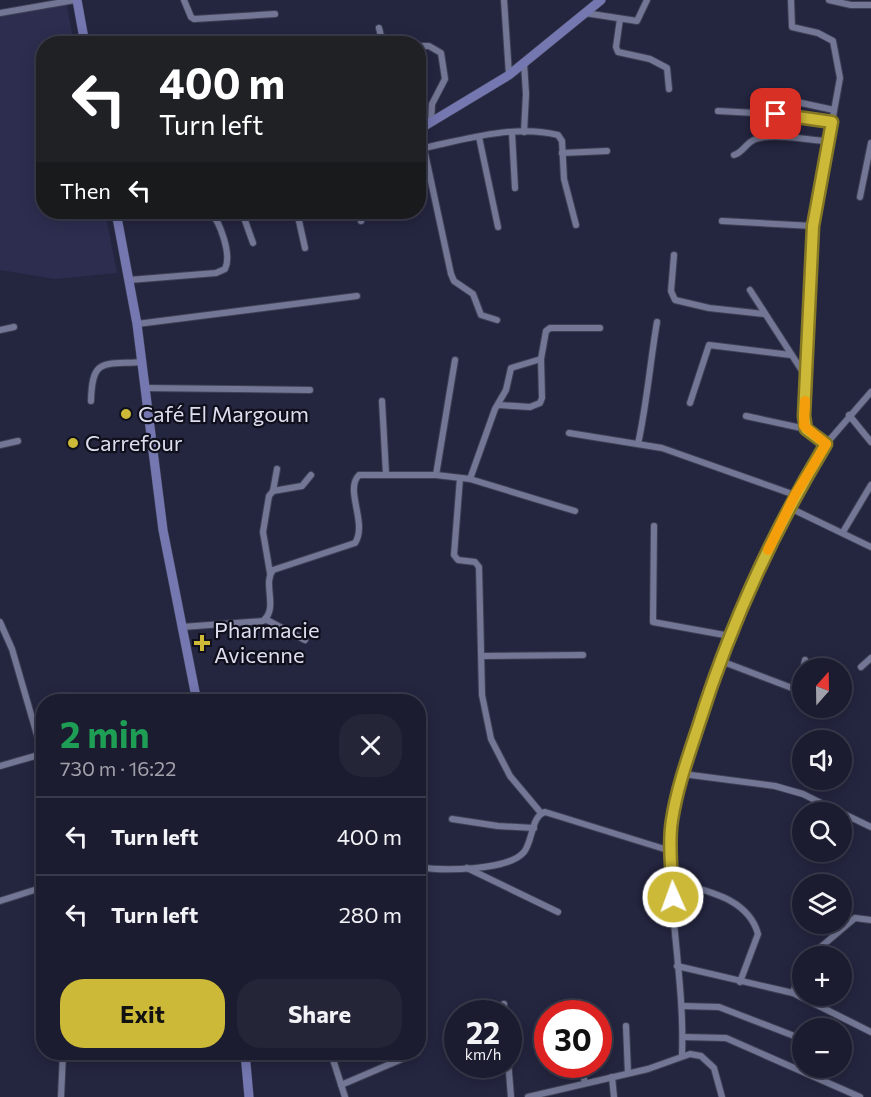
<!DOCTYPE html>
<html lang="en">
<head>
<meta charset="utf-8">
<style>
	body { margin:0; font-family:Commissioner,sans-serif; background:#242537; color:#f1f3f6; height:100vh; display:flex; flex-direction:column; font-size:22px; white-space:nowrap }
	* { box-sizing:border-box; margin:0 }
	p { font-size:20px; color:#a0a1aa }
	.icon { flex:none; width:33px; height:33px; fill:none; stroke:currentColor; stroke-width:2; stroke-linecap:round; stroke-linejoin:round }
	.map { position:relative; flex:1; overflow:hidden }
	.drawer { position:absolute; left:36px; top:694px; width:390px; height:366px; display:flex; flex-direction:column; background:#1b1c2f; border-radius:24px; box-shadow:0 3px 15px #0003,0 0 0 2px #393a4b }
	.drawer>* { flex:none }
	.guide { position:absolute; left:36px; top:36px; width:390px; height:183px; border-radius:24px; box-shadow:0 3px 15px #0003,0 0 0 2px #393a4b; background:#202124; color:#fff; overflow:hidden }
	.needle { width:39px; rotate:20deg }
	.buttons { position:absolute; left:792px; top:658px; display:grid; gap:12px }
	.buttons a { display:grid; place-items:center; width:60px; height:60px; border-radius:50%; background:#1b1c2f; box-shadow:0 3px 15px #0003,0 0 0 2px #393a4b; font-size:30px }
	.speed { position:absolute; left:444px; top:1000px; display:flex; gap:12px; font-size:30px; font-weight:700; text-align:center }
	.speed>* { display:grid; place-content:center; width:78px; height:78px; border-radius:50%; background:#1b1c2f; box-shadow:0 3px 15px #0003,0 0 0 2px #393a4b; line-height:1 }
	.speed small { font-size:15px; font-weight:400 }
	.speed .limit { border:9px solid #d22; background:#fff; color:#111 }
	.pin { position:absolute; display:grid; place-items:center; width:51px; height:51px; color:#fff; margin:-26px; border-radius:12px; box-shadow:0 3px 9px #0006 }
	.me { position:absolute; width:66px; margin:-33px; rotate:358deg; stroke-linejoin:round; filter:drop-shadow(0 0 4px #0008) }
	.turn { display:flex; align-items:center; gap:21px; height:126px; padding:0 24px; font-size:27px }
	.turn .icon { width:78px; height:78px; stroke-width:2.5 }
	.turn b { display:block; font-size:42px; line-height:51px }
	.then { display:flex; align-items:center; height:57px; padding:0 24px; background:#0003; gap:12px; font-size:22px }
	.round { display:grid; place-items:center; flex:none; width:63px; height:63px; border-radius:24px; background:#242537 }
	.overview { display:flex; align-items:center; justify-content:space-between; height:102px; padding:0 24px }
	h1 { font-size:36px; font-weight:700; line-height:45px; color:#1e9e55 }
	.cta { display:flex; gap:12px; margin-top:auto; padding:12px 24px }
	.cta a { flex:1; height:69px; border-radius:24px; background:#cdb938; color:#111; font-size:24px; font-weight:700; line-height:69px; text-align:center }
	.cta a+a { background:#242537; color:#f1f3f6 }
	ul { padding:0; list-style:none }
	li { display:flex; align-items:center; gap:18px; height:78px; padding:0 24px; border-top:2px solid #393a4b }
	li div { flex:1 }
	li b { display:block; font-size:22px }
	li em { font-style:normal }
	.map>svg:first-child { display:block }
	.built { fill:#2d2e4f }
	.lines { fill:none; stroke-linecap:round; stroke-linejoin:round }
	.minor-casing { stroke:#3f4055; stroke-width:8 }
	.secondary-casing { stroke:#3f4055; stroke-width:10 }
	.minor { stroke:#737795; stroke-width:6 }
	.secondary { stroke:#7477b0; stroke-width:9 }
	.route-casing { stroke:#857824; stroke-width:15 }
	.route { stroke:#cdb938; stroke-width:10 }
	.slow { stroke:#f59e0b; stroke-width:10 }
	.poi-dot { fill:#cdb938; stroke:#0f101c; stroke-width:2 }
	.labels { text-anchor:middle; stroke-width:4.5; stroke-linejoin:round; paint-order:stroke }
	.poi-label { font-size:22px; fill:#dcdeef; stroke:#0f101c; text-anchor:start }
</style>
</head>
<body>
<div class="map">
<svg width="871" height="1097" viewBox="0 0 871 1097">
	<rect width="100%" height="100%" fill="#24253f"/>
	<polygon class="built" points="66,2 74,43 44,44 44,212 105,212 117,273 55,279 0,270 0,15"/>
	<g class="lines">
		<g class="minor-casing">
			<g id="minor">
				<polyline points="184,0 191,17 194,19 275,14"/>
				<polyline points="504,0 509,75"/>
				<polyline points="791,0 792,27 818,33 833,41 840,78 813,226 804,416 806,429 826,444"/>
				<polyline points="829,0 851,5 871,5"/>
				<polyline points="0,13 75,0"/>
				<polyline points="585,13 637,21 647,0"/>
				<polyline points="620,19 616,47 618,52 650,59 667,68 669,89"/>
				<polyline points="379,28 383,44"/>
				<polyline points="314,38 316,44"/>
				<polyline points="418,46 429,46 441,53 445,79 432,104 431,123"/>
				<polyline points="718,111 776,114"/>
				<polyline points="832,122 776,114 775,101 778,98 834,110"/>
				<polyline points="420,130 451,274 454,281 473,294 481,315 497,320"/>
				<polyline points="524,132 526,94 524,63"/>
				<polyline points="512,133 515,188"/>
				<polyline points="479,137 498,227"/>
				<path d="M424 148C466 139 516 124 558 135L562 141 564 179 576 225"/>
				<polyline points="562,153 607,151"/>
				<path d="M734 155C744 152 746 142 756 139 774 133 808 140 827 141"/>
				<polyline points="860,197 871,143"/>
				<polyline points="242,212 253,243"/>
				<polyline points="297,212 305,248"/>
				<polyline points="361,221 361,212"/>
				<polyline points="722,221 813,226"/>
				<polyline points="674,255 671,291 675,300 709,308 765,314"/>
				<path d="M129 280 216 273 225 269C232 255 220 221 210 212"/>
				<polyline points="750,290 806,377"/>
				<polyline points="137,324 357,296"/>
				<polyline points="0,330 14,327"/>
				<polyline points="145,388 310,390"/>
				<polyline points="871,392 826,444 788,507 871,547"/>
				<path d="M91 401C92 357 103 365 142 362"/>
				<polyline points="382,401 386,474"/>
				<polyline points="690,403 709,345 791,355"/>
				<polyline points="498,405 530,407 540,403 542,398 541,359"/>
				<polyline points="849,415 871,442"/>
				<polyline points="746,416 806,429"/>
				<polyline points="569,433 662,448 795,495"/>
				<path d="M638 444C647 403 650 363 657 322"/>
				<polyline points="0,445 18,441"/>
				<polyline points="436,475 455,360"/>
				<polyline points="460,478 454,555 458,560 475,562 479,567 482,695 491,739 510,776 541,813"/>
				<polyline points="470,479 495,409 506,390 511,368 541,359 546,331 550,328 600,328"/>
				<polyline points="273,491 277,469"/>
				<polyline points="654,526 653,622 730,636"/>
				<polyline points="843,532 871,485"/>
				<polyline points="270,573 263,532 269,496 273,491 302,486 311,475"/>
				<polyline points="265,619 305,640"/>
				<polyline points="0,622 12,649 44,759"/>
				<path d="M182 627 263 621C279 608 262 584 273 570L355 543C368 523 344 490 359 475H436L470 479 575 511"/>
				<polyline points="483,656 583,655"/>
				<polyline points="721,661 792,688 798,685 802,670"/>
				<polyline points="861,667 871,658"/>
				<polyline points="803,669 805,660"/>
				<polyline points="0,766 42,754"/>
				<polyline points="683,774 775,786 803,794 841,813"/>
				<polyline points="842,813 871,827"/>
				<polyline points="452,819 498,826 534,828"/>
				<path d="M418 867C442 871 508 871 524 852 533 841 531 816 545 812L671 851"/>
				<polyline points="467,868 558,912"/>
				<path d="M672 881C705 891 748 897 758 934L740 982"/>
				<polyline points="0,901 44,887"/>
				<polyline points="809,957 855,918 871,920"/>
				<polyline points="677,966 793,993 871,1032"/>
				<polyline points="793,993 802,966"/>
				<polyline points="504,1004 505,1014"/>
				<polyline points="682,1006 719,1007 802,1039"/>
				<polyline points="418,1015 422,1043 418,1052"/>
				<polyline points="626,1026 628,1073"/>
				<polyline points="683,1037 726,1038 860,1097"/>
				<polyline points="331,1053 345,1097"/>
				<path d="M682 1055C685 977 665 900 672 823 675 795 686 766 694 739 720 658 753 585 788 507"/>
				<polyline points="508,1060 511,1097"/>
				<polyline points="581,1065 585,1083"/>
				<polyline points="612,1077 614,1097"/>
				<polyline points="341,1085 416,1053"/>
				<polyline points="61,1097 63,1053"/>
				<polyline points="528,1097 648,1069 690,1054 701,1056 714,1068 722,1097"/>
			</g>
		</g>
		<g class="secondary-casing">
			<g id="secondary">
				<polyline points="77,0 85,44"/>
				<polyline points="418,130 509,75 601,0"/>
				<polyline points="116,212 137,324 163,530 197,702"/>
				<polyline points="245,1053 249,1097"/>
			</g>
		</g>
		<use href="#minor" class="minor"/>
		<use href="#secondary" class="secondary"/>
	</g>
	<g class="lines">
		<g class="route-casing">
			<path id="route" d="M673 897C672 872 668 845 672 820 677 788 688 757 698 727 729 628 772 533 826 444L806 429 804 416 813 226 832 122 776 114"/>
		</g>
		<use href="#route" class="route"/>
		<polyline class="slow" points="768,550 795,495 826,444 804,426 805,401"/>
	</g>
	<g class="poi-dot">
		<circle cx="126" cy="414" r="6"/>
		<circle cx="73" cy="443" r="6"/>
		<path d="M199 634h6v6h6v6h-6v6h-6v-6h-6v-6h6z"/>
	</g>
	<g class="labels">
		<g class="poi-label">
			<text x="138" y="422">Café El Margoum</text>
			<text x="85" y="451">Carrefour</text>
			<text x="214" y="638">Pharmacie<tspan x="214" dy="25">Avicenne</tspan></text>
		</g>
	</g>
</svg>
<div class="buttons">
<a><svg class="needle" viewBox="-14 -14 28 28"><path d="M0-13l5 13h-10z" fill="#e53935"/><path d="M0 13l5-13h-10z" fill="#a0a1aa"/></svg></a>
<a><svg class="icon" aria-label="sound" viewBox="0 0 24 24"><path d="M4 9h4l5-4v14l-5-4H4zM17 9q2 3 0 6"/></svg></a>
<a><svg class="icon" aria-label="search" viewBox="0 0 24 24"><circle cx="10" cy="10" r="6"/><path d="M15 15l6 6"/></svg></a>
<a><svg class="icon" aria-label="layers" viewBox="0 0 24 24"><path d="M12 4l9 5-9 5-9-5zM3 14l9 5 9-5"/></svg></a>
<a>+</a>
<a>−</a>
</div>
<div class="speed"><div>22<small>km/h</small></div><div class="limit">30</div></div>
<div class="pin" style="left:776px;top:114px;background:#d93025"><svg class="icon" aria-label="arrive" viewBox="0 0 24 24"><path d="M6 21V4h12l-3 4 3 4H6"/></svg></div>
<svg class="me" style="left:673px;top:897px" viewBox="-20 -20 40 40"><circle r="17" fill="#cdb938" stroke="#fff" stroke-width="3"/><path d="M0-11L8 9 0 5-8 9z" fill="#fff"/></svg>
<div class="guide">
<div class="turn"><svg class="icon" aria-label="left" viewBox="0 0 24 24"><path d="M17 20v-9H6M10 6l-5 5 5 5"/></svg><div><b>400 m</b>Turn left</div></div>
<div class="then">Then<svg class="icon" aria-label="left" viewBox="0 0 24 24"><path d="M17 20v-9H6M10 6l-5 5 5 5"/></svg></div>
</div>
<section class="drawer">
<div class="overview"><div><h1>2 min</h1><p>730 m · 16:22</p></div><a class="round"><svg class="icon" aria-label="close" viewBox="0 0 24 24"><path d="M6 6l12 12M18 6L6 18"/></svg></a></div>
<ul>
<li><svg class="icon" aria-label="left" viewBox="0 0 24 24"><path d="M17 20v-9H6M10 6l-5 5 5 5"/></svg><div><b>Turn left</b></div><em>400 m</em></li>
<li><svg class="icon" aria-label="left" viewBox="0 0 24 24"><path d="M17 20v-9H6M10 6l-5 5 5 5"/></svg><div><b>Turn left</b></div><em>280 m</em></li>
</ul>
<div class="cta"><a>Exit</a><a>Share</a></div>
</section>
</div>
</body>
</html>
